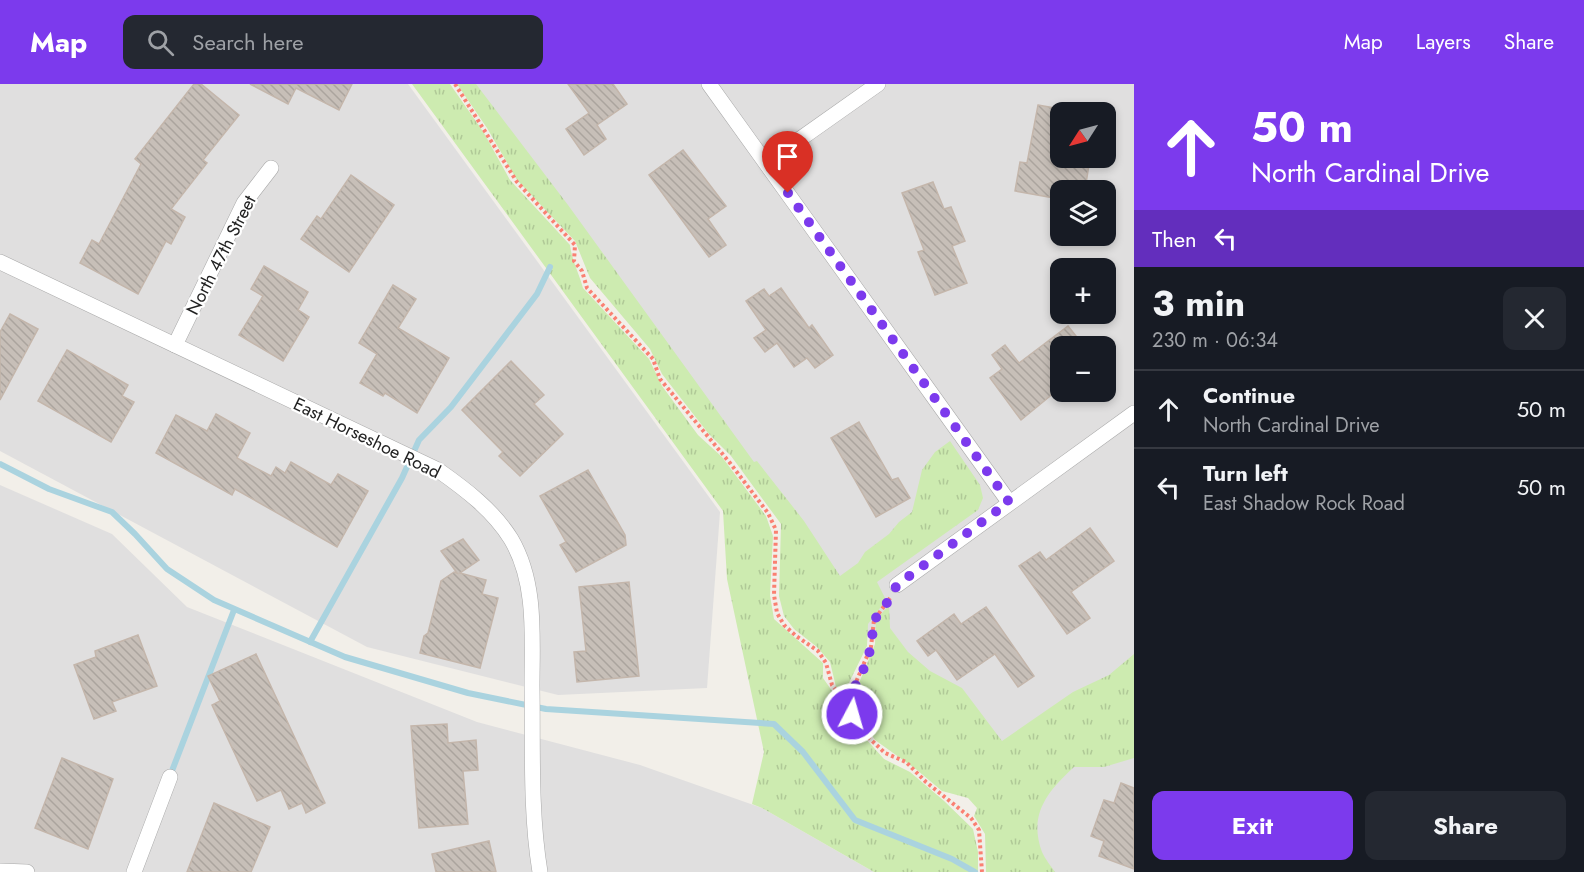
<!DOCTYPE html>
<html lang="en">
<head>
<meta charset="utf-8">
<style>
	body { margin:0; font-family:Jost,sans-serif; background:#242831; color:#f1f3f6; height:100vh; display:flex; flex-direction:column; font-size:22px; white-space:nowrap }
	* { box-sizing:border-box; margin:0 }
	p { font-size:20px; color:#9ea1a6 }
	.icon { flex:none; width:33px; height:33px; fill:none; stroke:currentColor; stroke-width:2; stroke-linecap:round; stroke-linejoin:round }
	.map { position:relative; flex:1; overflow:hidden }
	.panel { display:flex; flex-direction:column; background:#171b24; width:450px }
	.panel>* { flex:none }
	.top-card { background:#7c3aed; color:#fff; overflow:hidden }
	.needle { width:39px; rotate:234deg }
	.controls { position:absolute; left:1050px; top:18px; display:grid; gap:12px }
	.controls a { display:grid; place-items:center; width:66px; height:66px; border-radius:12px; background:#171b24; box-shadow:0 3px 9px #0003; font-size:30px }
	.pin { position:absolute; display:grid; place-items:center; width:51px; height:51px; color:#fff; margin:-62px -26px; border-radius:50% 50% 50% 0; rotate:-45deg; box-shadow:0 0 6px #0007 }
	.pin .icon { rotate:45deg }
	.me { position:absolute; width:66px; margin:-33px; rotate:6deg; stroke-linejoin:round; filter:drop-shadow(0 0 4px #0008) }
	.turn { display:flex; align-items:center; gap:21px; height:126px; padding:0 18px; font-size:27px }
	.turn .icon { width:78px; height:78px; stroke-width:2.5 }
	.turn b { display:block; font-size:42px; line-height:51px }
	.then { display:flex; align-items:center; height:57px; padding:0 18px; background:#0003; gap:12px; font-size:22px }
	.round { display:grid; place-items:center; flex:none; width:63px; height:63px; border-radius:12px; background:#242831 }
	.summary { display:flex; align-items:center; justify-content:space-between; height:102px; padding:0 18px }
	h1 { font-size:36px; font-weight:700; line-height:45px }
	.button { display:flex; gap:12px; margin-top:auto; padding:12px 18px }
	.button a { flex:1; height:69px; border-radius:12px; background:#7c3aed; color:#fff; font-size:24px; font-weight:700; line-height:69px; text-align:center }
	.button a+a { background:#242831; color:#f1f3f6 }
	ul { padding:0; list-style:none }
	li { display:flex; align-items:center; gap:18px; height:78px; padding:0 18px; border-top:2px solid #363941 }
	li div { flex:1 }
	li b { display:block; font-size:22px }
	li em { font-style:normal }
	header { display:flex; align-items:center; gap:36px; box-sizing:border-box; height:84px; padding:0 30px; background:#7c3aed; color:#fff }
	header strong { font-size:28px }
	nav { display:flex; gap:33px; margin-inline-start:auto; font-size:21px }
	.search { width:420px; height:54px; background:#242831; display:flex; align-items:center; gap:15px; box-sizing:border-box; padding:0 21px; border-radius:12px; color:#9ea1a6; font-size:22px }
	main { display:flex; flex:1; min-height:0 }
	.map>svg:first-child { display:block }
	.residential { fill:#e0dfdf; fill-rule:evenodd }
	.grass { fill:url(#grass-tufts) }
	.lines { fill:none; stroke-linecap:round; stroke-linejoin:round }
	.stream { stroke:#aad3df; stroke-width:6 }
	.building { fill:url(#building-back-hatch); stroke:#c4b6ab; stroke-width:1.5 }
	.minor-casing { stroke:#a9a9a9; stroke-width:16 }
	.path { stroke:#fa8072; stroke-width:4; stroke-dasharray:3 3; stroke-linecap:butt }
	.minor { stroke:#fff; stroke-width:15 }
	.route { stroke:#7c3aed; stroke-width:10; stroke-dasharray:0 18 }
	.labels { text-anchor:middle; stroke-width:4.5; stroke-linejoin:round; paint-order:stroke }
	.street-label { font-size:18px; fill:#222; stroke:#fff }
</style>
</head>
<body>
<header>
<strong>Map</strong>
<div class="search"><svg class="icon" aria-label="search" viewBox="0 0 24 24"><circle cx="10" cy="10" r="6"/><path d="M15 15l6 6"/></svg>Search here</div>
<nav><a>Map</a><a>Layers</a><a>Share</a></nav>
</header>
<main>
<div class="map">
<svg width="1134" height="788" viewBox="0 0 1134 788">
	<defs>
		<pattern id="grass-tufts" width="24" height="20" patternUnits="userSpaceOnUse" patternTransform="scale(1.5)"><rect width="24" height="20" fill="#cdebb0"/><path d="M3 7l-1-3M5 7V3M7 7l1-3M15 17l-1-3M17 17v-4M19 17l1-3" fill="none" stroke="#b0c997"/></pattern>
		<pattern id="building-back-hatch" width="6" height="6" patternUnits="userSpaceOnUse" patternTransform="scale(1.5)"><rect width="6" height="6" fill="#c7bfb8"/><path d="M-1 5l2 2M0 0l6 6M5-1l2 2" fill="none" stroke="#aba49e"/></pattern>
	</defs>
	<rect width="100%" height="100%" fill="#f2efe9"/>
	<g class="residential">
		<polygon points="0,0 408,0 720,428 707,604 558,611 367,563 0,367"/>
		<path d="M465 0H1134V788H1045ZM1060 28H1106V74H1060ZM1060 106H1106V152H1060ZM1060 184H1106V230H1060ZM1060 262H1106V308H1060Z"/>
		<polygon points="0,401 112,450 187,523 477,638 640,681 762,724 874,788 0,788"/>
	</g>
	<g class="grass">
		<path d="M412 0H450L484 49 510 96 570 161C572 177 579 189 583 204L649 275 662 302 698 351 722 373 766 432 773 452 770 511 774 535 823 579V594L865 654 884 675 910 688 943 716 973 745 978 768V788H874L762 724 752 720 764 668 727 495 723 427Z"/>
		<polygon points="457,0 476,0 568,121 754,378 757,377 804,437 840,492 858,479 865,468 889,450 899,438 912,428 922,386 935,368 950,357 980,401 983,414 978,426 877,498 886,516 868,540 867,562 844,609 836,603 830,578 817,563 794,545 784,532 779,512 781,440 731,372 708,349 662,290 650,265 590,194 575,157 517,96 487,44"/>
		<path d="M889 521 890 544 908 568 930 587 962 604 1002 657 1073 608 1109 591 1134 570V674L1104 683H1074C1048 707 1028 730 1042 768 1045 775 1051 782 1055 788H986L985 750 974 732 977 724 968 714 942 707 917 686 875 656 853 623 859 599 875 560 876 536Z"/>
	</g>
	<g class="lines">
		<g class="stream">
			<polyline points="0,380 49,405 112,428 135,450 167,485 214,516 345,573 468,609 546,625 774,640 803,668 855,736 952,775 975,788"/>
			<polyline points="310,558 402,394 419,356 451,323 537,210 550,183"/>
			<polyline points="170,692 234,526"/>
		</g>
	</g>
	<g class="building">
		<polygon points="194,0 201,0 239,31 203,76 207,79 171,125 185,133 171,160 166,157 138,210 80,179 92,156 99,160 141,80 135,75"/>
		<polygon points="250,0 352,0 339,26 296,4 288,20"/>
		<polygon points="568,0 613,0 627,20 597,41 606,55 584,71 566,45 589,29"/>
		<polygon points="1038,21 1060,25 1060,74 1090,74 1085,106 1060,106 1060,115 1015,107 1020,78 1027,79"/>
		<polygon points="683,66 726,122 708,135 726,161 709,173 649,91"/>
		<polygon points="351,91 394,121 349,188 301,155 317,132 321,135"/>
		<polygon points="933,98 944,125 951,123 965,157 952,162 967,199 935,211 918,168 924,166 902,109"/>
		<polygon points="264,182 308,208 298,226 309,233 283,277 239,251 263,212 251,205"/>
		<polygon points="393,201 416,215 398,244 449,274 417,329 385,309 383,312 360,299 377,270 359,259"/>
		<polygon points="781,204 809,244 812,241 833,271 815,284 807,274 794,283 777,259 765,268 754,254 766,246 746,217 764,205 769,212"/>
		<polygon points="10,230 38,245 0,316 0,248"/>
		<polygon points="1068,242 1084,262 1060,262 1060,304 1021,336 990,294 1002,285 992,271 1005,261 1019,279"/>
		<polygon points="67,266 128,301 122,312 134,318 111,358 38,317"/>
		<polygon points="511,277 544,311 534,320 563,350 520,392 499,372 503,368 462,326"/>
		<polygon points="216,330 250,349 237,374 271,392 276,383 285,389 291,378 331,401 338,390 368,407 337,463 235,405 232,411 156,369 176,331 207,347"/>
		<polygon points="859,338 892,396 898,394 910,414 876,433 831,354"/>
		<polygon points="588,386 625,451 626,461 576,488 560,461 566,458 540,412"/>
		<polygon points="1090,444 1114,477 1071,508 1090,534 1067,550 1019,482 1040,468 1046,476"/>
		<polygon points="463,455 479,476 460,489 486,496 482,510 498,514 480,584 420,569 424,552 428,549 441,497 454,488 457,489 441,467"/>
		<polygon points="629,498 639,592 577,598 574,568 586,567 579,503"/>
		<polygon points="986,523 1034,592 1018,603 995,570 957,596 936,566 928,572 917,557 954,530 961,540"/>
		<polygon points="138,551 157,602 112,618 116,627 94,635 74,581 96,573 95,567"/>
		<polygon points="256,570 325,719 306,729 302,719 289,725 281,706 257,717 212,621 220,617 208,592"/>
		<polygon points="447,640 448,659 476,656 478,686 463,687 468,740 419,744 411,642"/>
		<polygon points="62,674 113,695 88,765 35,744"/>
		<polygon points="1121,699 1134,704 1134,785 1099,772 1104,757 1091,752 1104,716 1114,719"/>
		<polygon points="214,719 270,743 251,788 187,788"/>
		<polygon points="489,757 496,788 436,788 432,770"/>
	</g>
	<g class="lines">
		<g class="minor-casing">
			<g id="minor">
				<polyline points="709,0 1009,418"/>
				<polyline points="766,79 878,0"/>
				<path d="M0 178 438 386C465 405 493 426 511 455 537 499 532 553 532 602 533 664 530 727 540 788"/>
				<polyline points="175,261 244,119 271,84"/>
				<polyline points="897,501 1134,329"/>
				<polyline points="0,787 27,788"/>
				<polyline points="134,788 170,693"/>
			</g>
		</g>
		<g class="path">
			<polyline points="455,0 517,98 575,161 574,177 582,187 587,204 653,275 660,295 730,379 768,429 776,446 774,511 777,529 784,541 796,552 818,567 826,579 832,601 847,619 867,652 885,669 906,678 926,698 971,734 979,746 982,788"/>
			<polyline points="847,619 871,563 874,536 890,514"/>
		</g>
		<use href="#minor" class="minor"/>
	</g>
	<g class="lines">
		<polyline class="route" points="788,109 1009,418 897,501 884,524 874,536 871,563 866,580 847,619 852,630"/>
	</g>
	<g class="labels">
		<g class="street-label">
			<text transform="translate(221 171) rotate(-63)" y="6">North 47th Street</text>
			<text transform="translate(367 354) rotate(26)" y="6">East Horseshoe Road</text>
		</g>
	</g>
</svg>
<div class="controls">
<a><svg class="needle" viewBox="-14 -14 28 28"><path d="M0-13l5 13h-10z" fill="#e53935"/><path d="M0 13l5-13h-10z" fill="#9ea1a6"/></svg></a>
<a><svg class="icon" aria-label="layers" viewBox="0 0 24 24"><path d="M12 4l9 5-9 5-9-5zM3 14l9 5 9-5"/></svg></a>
<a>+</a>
<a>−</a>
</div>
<div class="pin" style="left:788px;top:109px;background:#d93025"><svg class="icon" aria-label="arrive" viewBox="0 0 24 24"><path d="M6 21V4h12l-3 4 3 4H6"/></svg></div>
<svg class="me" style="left:852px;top:630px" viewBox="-20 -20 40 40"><circle r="17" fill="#7c3aed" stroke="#fff" stroke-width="3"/><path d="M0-11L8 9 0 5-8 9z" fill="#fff"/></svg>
</div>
<section class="panel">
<div class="top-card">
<div class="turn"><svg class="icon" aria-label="ahead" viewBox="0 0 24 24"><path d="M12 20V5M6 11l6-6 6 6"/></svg><div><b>50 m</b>North Cardinal Drive</div></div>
<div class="then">Then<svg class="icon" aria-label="left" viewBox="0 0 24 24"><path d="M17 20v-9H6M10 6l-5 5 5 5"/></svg></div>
</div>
<div class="summary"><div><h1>3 min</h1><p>230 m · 06:34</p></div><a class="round"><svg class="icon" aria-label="close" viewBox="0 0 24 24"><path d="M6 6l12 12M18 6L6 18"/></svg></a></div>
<ul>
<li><svg class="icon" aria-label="ahead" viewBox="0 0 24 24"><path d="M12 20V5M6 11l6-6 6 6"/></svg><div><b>Continue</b><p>North Cardinal Drive</p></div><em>50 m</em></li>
<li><svg class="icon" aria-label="left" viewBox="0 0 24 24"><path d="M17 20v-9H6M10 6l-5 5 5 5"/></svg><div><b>Turn left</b><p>East Shadow Rock Road</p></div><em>50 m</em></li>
</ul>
<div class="button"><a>Exit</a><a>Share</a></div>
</section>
</main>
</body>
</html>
